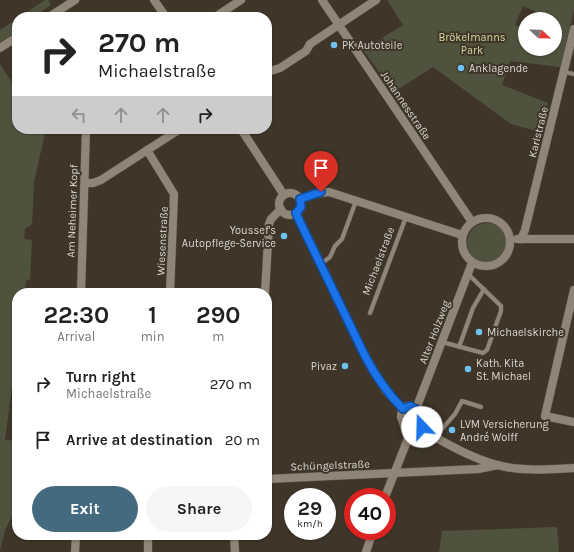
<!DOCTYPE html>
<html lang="en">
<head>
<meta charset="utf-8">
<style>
	body { margin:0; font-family:Karla,sans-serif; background:#f6f6f6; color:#222; height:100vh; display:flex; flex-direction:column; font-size:15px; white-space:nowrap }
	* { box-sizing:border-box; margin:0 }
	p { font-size:13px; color:#767676 }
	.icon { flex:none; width:22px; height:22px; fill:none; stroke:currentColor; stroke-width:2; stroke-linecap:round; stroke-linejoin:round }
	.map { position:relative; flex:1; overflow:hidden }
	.drawer { position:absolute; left:12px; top:288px; width:260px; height:252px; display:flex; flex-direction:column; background:#fff; border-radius:16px; box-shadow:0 1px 3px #0004 }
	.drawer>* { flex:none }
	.guide { position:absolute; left:12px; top:12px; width:260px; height:122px; border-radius:16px; box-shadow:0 1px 3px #0004; background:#fff; color:#222; overflow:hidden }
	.needle { width:26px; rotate:112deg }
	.tools { position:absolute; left:518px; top:12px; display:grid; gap:8px }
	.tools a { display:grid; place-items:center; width:44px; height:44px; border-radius:50%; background:#fff; box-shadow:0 1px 3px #0004; font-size:20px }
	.speed { position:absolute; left:284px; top:488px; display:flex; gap:8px; font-size:20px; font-weight:700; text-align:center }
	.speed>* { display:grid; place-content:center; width:52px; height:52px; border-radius:50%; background:#fff; box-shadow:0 1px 3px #0004; line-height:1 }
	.speed small { font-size:10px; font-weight:400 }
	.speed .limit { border:6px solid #d22; background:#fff; color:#111 }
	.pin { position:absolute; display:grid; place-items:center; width:34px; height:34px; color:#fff; margin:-41px -17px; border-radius:50% 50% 50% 0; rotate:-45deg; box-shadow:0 0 4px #0007 }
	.pin .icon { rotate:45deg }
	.me { position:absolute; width:44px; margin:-22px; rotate:339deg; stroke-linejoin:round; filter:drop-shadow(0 0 3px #0008) }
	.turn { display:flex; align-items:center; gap:14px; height:84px; padding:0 20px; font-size:18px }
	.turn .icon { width:52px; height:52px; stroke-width:2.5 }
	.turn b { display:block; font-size:28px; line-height:34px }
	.lanes { display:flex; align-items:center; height:38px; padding:0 20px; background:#0003; justify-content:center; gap:20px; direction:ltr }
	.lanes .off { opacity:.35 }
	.eta { display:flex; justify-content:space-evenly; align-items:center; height:68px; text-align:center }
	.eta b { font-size:24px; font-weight:700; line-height:28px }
	.primary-button { display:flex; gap:8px; margin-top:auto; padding:8px 20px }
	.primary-button a { flex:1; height:46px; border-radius:24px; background:#446a80; color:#fff; font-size:16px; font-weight:700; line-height:46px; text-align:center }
	.primary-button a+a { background:#f6f6f6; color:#222 }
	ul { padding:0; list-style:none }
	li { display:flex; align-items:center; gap:12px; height:56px; padding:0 20px }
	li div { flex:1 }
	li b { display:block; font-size:15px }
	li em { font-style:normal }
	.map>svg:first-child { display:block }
	.green { fill:#4f533e; fill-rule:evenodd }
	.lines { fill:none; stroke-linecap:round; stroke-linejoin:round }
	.service-casing { stroke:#5d554a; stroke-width:5 }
	.minor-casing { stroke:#5d554a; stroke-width:9 }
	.tertiary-casing { stroke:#5d554a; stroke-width:9 }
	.service { stroke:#908677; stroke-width:4 }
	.minor { stroke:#908677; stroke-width:8 }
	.tertiary { stroke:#908677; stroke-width:8 }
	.route-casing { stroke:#114b97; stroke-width:10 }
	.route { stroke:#1a73e8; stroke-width:7 }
	.poi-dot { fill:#6dc2f3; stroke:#3f3629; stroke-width:1.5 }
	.labels { text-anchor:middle; stroke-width:4; stroke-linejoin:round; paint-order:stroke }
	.park-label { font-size:11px; fill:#d1db9e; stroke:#3f3629 }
	.poi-label { font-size:11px; fill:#ddd7cf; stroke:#3f3629; text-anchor:start }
	.street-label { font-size:11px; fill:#ddd7cf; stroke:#3f3629 }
</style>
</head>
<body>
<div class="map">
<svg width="574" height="552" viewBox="0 0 574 552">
	<rect width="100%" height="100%" fill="#3f3629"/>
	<g class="green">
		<polygon points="45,0 48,0 51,5 33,17 19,17"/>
		<path d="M389 0H574V10L560 67 510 61 502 85 548 103 540 132 511 124 433 67 394 92 363 50 403 25 388 1ZM523 6 546 16 545 19H555V49H525V29L515 25Z"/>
		<polygon points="17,19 17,32 0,43 0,30"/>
		<polygon points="0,64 17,90 17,129 46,129 34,182 32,224 25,229 24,239 32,240 30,279 26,281 24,293 17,293 17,347 5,440 17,441 17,506 5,530 0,551"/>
		<circle cx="487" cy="243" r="20"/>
		<polygon points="557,527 559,552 439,552 442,531"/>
	</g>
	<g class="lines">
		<g class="service-casing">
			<g id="service">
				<polyline points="564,72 574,74"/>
				<polyline points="321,264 330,257 335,246 342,239 356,201"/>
				<polyline points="370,313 406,217"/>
				<polyline points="442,342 483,353 487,350 501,311 501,306 468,274"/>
				<polyline points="459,347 473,308 484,289"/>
				<polyline points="435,437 455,414 462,401 481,407"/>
			</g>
		</g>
		<g class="minor-casing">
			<g id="minor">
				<polyline points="322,0 472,222"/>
				<polyline points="49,17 75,0"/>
				<polyline points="215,17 241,0"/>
				<polyline points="0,48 17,37"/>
				<polyline points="267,72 280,68 306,51 310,44 376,0"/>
				<polyline points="147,150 174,194 170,293"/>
				<polyline points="85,183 93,183 101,180 180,129"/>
				<polyline points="300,199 314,194 329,192 462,235"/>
				<circle cx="486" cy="242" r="24"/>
				<polyline points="517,239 574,239"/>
				<polyline points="521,239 525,230 574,29"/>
				<polyline points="574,290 545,416 574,422"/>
				<polyline points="81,293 86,129"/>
				<polyline points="265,293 269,224 271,219 281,209"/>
				<polyline points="416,409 472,263"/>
				<polyline points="267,479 478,469 498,465"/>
				<polyline points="385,497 409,436"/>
				<polyline points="234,535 235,552"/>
				<polyline points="75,552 76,535"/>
				<polyline points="148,552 148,535"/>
				<polyline points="366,552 373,531"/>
			</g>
		</g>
		<g class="tertiary-casing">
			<g id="tertiary">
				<polyline points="154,0 166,17"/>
				<polyline points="241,129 284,195"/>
				<circle cx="290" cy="204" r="11"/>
				<polyline points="296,213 365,356 386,391 403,409"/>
				<polygon points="407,406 416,409 422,427 421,433 416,437 407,434 401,417 402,411"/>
				<path d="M422 430C448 444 477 462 506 467 528 471 552 469 574 468"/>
			</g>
		</g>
		<use href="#service" class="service"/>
		<use href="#minor" class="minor"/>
		<use href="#tertiary" class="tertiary"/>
	</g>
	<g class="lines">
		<g class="route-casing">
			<path id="route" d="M321 192 300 199 301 207 296 213 300 222 365 356C375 375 387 393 403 409L410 406 416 409 422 427"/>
		</g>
		<use href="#route" class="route"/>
	</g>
	<g class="poi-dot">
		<circle cx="334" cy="45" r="4"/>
		<circle cx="461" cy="68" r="4"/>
		<circle cx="284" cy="236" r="4"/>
		<circle cx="479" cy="332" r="4"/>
		<circle cx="345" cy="366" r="4"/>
		<circle cx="468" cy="369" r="4"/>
		<circle cx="452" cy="430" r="4"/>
	</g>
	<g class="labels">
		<g class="park-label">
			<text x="472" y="41">Brökelmanns<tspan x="472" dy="13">Park</tspan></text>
		</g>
		<g class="poi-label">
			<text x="342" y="49">PK Autoteile</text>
			<text x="469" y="72">Anklagende</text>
			<text x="276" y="234" text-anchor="end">Youssef's<tspan x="276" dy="13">Autopflege-Service</tspan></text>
			<text x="487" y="336">Michaelskirche</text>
			<text x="476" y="367">Kath. Kita<tspan x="476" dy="13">St. Michael</tspan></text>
			<text x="337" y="370" text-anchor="end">Pivaz</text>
			<text x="460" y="428">LVM Versicherung<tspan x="460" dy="13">André Wolff</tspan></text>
		</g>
		<g class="street-label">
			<text transform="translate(406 105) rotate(56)" y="4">Johannesstraße</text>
			<text transform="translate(538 132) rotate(-76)" y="4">Karlstraße</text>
			<text transform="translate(72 211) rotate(-88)" y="4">Am Neheimer Kopf</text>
			<text transform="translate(162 241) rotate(-87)" y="4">Wiesenstraße</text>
			<text transform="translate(378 261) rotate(-69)" y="4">Michaelstraße</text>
			<text transform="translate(434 332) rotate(-69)" y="4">Alter Holzweg</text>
			<text transform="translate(330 465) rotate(-2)" y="4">Schüngelstraße</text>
		</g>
	</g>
</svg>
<div class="tools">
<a><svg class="needle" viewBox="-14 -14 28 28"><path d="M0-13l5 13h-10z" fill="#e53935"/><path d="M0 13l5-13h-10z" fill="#767676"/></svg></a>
</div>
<div class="speed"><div>29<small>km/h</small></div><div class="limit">40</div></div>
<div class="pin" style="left:321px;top:192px;background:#d93025"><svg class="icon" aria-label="arrive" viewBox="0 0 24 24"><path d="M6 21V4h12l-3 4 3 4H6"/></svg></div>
<svg class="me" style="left:422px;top:427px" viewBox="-20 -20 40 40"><circle r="19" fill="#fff"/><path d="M0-13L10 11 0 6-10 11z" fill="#1a73e8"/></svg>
<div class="guide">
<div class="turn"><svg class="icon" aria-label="right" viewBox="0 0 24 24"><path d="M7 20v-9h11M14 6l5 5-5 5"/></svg><div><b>270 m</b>Michaelstraße</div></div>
<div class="lanes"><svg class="icon off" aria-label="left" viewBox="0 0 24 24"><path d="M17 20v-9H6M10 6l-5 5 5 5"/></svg><svg class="icon off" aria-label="ahead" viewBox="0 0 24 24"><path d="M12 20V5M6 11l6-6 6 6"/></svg><svg class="icon off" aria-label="ahead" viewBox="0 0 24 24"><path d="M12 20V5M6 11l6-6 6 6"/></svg><svg class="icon" aria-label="right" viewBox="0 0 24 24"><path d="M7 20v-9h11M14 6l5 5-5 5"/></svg></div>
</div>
<section class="drawer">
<div class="eta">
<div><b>22:30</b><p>Arrival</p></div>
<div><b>1</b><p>min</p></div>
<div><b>290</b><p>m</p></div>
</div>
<ul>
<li><svg class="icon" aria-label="right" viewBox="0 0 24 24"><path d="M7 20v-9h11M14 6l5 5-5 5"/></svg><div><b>Turn right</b><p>Michaelstraße</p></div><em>270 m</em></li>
<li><svg class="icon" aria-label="arrive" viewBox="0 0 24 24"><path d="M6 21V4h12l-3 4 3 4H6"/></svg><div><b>Arrive at destination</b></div><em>20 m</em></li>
</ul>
<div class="primary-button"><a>Exit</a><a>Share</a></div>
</section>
</div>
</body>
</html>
